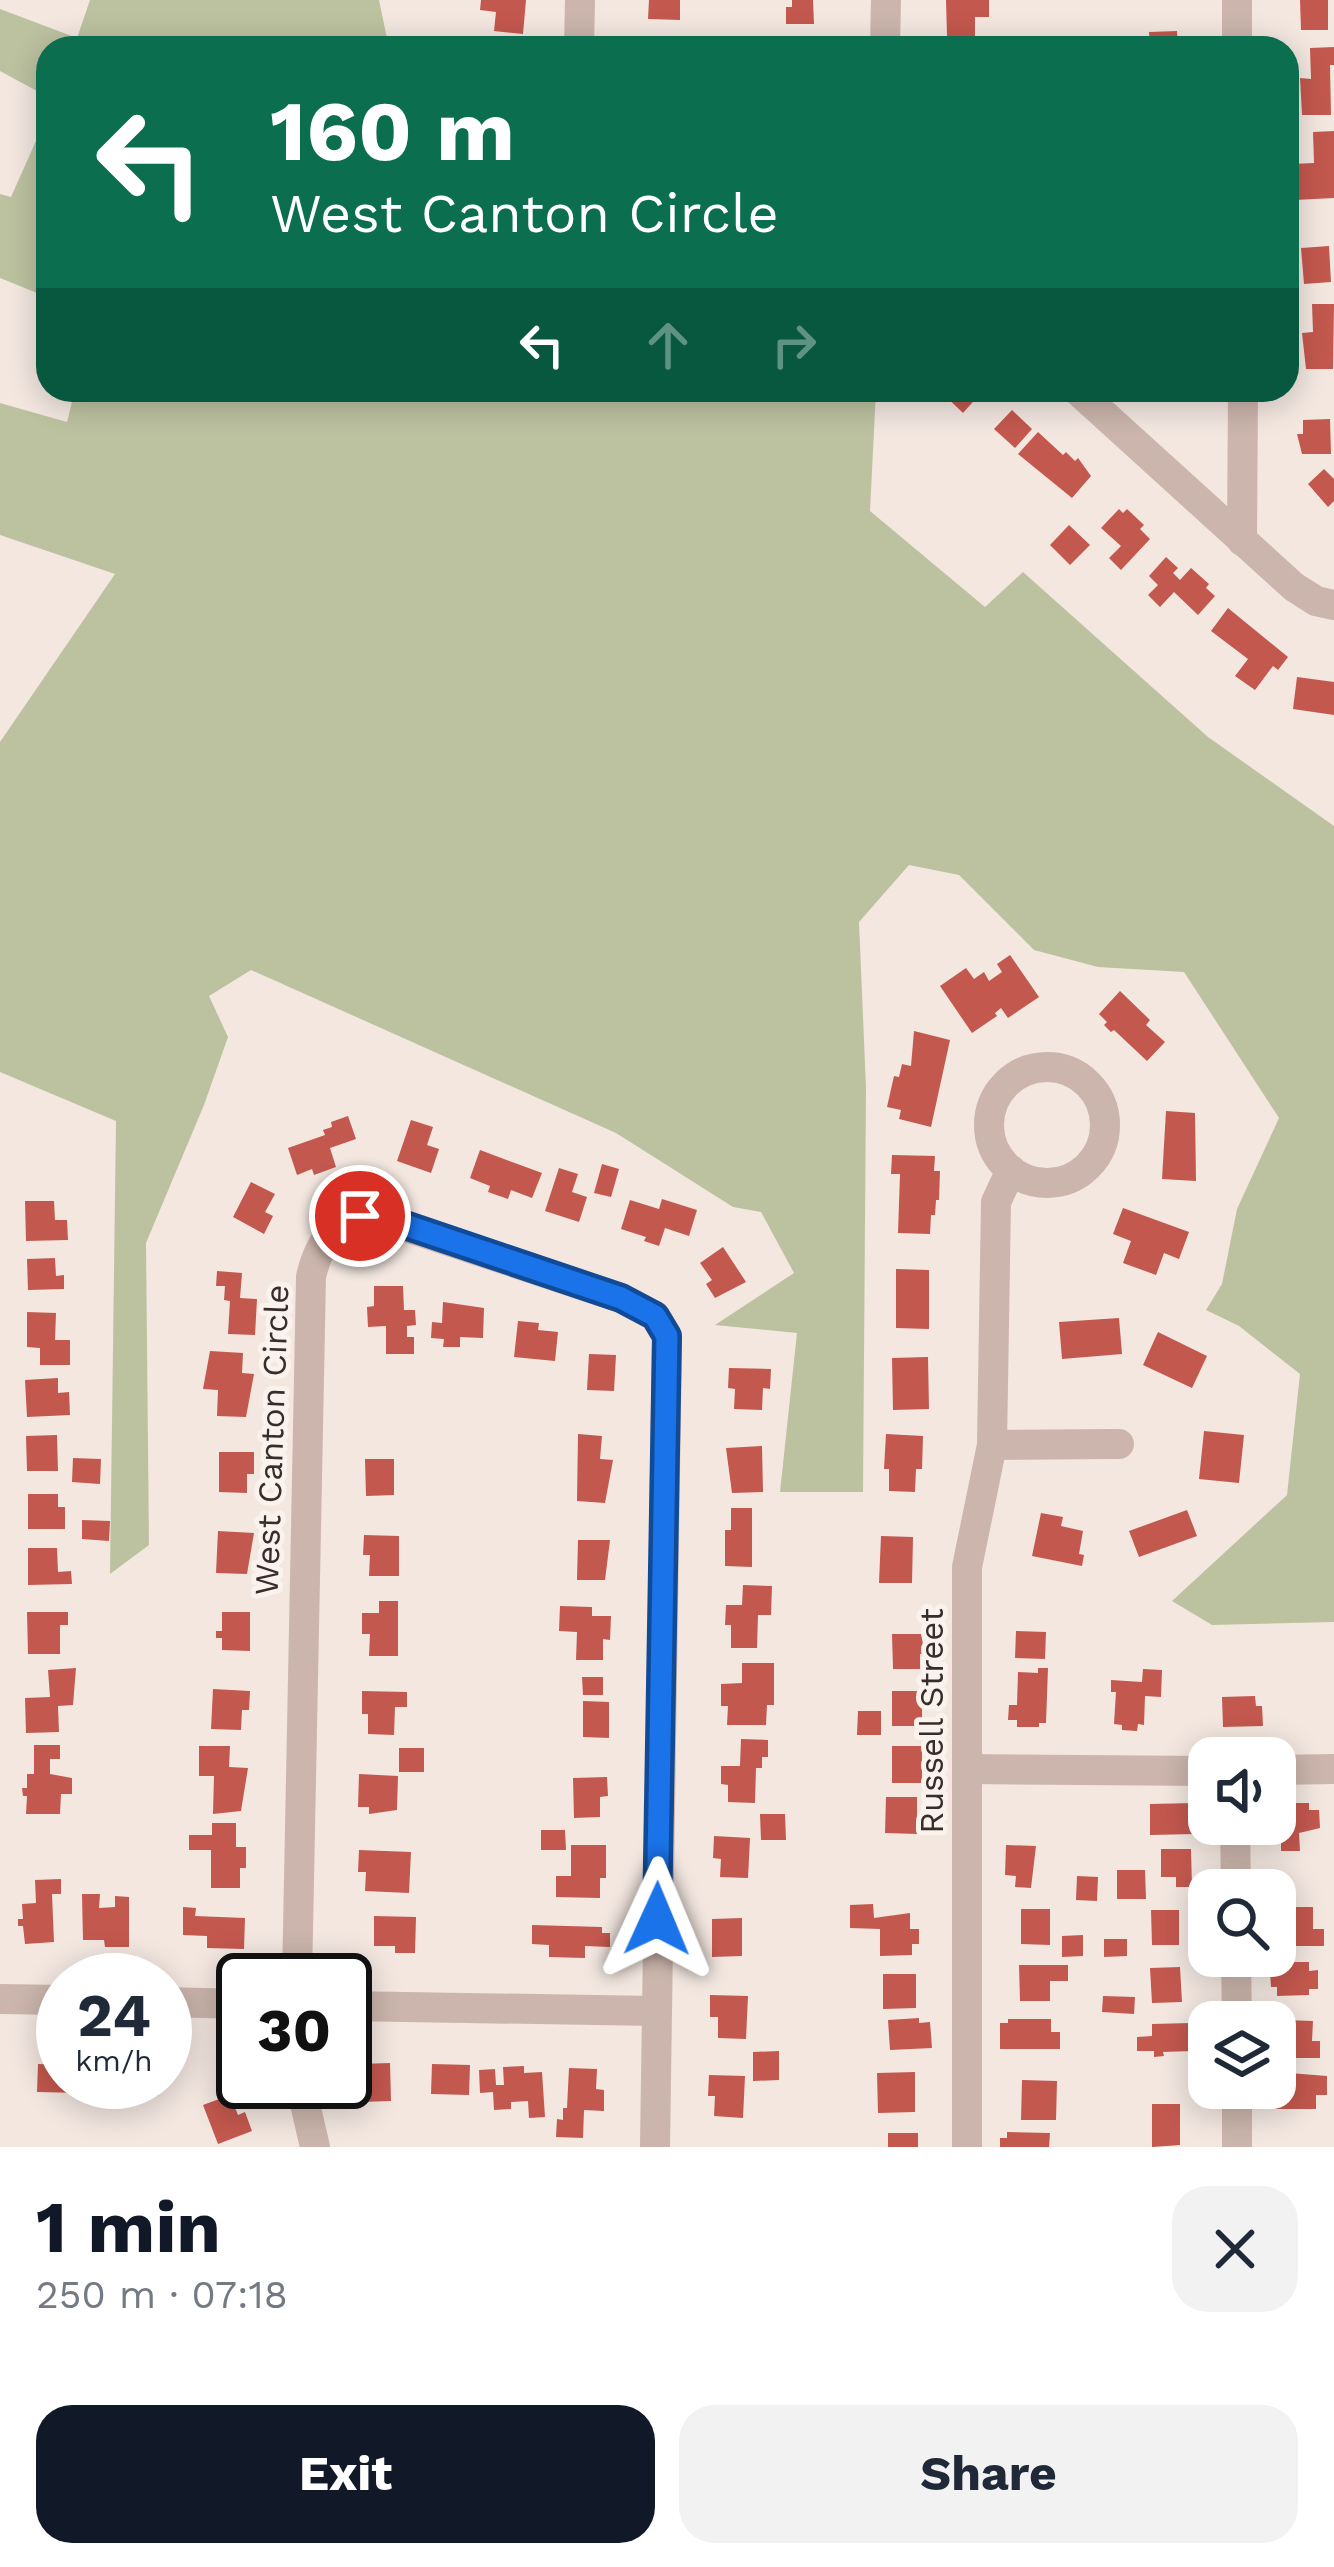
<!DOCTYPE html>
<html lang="en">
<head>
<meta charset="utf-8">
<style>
	body { margin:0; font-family:"Work Sans",sans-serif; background:#f2f2f3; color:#1f2937; height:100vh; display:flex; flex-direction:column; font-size:45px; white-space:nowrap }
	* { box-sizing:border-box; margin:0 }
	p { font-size:39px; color:#747a83 }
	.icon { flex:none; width:66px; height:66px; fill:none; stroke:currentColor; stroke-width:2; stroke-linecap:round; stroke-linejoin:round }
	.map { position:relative; height:2147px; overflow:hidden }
	.details { display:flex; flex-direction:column; background:#fff; flex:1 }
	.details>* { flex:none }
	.guide { position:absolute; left:36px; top:36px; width:1263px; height:366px; border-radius:36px; box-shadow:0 6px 30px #0003; background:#0b6e4f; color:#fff; overflow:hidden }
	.buttons { position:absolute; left:1188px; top:1737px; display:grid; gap:24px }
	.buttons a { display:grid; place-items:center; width:108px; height:108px; border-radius:24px; background:#fff; box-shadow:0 6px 30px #0003; font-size:60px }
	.speed { position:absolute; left:36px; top:1953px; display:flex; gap:24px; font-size:60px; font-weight:700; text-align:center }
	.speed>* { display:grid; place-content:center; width:156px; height:156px; border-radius:50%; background:#fff; box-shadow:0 6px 30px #0003; line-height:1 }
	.speed small { font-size:30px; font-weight:400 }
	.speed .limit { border:6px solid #111; border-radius:18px; background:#fff; color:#111 }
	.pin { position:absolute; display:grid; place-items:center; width:102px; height:102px; color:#fff; margin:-51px; border:6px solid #fff; border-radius:50%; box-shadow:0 3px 12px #0007 }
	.me { position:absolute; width:132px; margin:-66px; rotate:1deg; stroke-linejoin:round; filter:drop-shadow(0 0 9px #0008) }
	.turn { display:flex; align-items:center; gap:42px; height:252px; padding:0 36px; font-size:54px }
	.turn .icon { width:156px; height:156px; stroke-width:2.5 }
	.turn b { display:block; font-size:84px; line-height:102px }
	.lanes { display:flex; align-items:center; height:114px; padding:0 36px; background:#0003; justify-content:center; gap:60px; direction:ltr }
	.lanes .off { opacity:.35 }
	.round { display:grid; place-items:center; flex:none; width:126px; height:126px; border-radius:36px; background:#f2f2f3 }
	.overview { display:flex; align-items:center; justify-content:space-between; height:204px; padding:0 36px }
	h1 { font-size:72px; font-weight:700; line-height:90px; color:#111827 }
	.primary-button { display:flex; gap:24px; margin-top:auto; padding:24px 36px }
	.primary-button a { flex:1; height:138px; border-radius:36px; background:#111827; color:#fff; font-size:48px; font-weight:700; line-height:138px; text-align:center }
	.primary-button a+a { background:#f2f2f3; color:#1f2937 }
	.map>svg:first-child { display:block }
	.green { fill:#bcc2a0 }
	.building { fill:#c3584e }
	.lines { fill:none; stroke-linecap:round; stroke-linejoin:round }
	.street { stroke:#cbb5ac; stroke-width:30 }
	.route-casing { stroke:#114b97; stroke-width:30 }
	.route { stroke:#1a73e8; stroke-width:21 }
	.labels { text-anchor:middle; stroke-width:10; stroke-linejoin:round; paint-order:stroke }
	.street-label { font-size:33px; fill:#392d2b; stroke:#faf2ed }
</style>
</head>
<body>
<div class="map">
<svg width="1334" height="2147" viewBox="0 0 1334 2147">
	<rect width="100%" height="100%" fill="#f3e7e0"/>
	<g class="green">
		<polygon points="90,0 379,0 389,48 48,48 48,97 0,71 0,9 77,38"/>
		<polygon points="48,114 48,304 37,293 0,278 0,194 11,197"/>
		<polygon points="75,390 876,390 870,511 985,607 1023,572 1208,737 1334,826 1334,1622 1212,1625 1172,1601 1287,1495 1300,1374 1239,1326 1206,1310 1222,1284 1237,1209 1279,1118 1184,972 1098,967 1034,950 959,875 909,865 859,922 866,1088 863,1492 780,1492 797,1333 715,1325 794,1273 761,1212 733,1207 616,1133 251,970 209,996 228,1037 204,1105 146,1243 149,1545 110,1574 116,1121 0,1072 0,742 115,574 0,535 0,403 67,422"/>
	</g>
	<g class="building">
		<polygon points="481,0 526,0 523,34 494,31 496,12 480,10"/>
		<polygon points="649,0 680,0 680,20 648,19"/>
		<polygon points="792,0 813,0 814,24 786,24 786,7 792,7"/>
		<polygon points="946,0 989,0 989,17 975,17 975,36 947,36"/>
		<polygon points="1300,0 1328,0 1328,30 1301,30"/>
		<polygon points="1177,31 1178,48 1150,48 1149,32"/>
		<polygon points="1334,47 1334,65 1330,65 1331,115 1302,115 1300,78 1311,79 1310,48"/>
		<polygon points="1334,131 1334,198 1295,200 1292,164 1314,163 1313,132"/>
		<polygon points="1329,246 1331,282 1304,284 1301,248"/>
		<polygon points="1312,304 1334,304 1333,369 1306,369 1302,333 1313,332"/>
		<polygon points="939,390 974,390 979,395 963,413"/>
		<polygon points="1012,410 1032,429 1015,448 994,429"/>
		<polygon points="1330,419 1331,454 1302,454 1297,434 1303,434 1303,420"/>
		<polygon points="1038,432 1063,455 1066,452 1075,461 1078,458 1091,476 1072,498 1018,454"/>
		<polygon points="1324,469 1334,479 1334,501 1328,507 1308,484"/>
		<polygon points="1119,509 1123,513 1127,509 1144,525 1140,529 1150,539 1121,570 1109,558 1121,546 1101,528"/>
		<polygon points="1069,525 1090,545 1070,565 1050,545"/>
		<polygon points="1166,557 1178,568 1173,573 1180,580 1191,568 1209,584 1206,588 1215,596 1198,615 1174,592 1160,607 1148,595 1158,585 1149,576"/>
		<polygon points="1228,608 1288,657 1278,670 1273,666 1255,690 1235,676 1248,659 1211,631"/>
		<polygon points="1297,677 1334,682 1334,715 1293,709"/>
		<polygon points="1010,955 1039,997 1008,1018 1001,1008 995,1013 997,1016 972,1033 940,986 966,968 974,979 984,972 989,981 1002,972 997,964"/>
		<polygon points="1120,991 1150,1020 1146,1025 1165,1042 1147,1061 1114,1030 1111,1032 1104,1025 1107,1022 1099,1014"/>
		<polygon points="914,1031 950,1040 931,1127 899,1119 901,1110 887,1107 894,1076 899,1077 902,1064 911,1066"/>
		<polygon points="1166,1111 1195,1113 1196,1181 1162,1179"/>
		<polygon points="348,1116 356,1139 330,1148 336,1167 314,1175 312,1169 297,1175 288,1148 325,1135 323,1130 332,1127 331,1122"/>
		<polygon points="411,1120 433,1127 427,1145 439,1149 431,1173 397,1161"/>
		<polygon points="480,1150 542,1173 532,1198 511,1190 508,1199 488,1192 490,1186 470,1178"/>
		<polygon points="892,1155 935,1156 934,1171 940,1171 939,1200 936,1200 935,1215 931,1215 930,1234 898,1233 900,1174 891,1174"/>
		<polygon points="602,1164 619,1169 611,1197 594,1193"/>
		<polygon points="559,1168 578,1174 572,1192 587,1197 579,1222 545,1211"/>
		<polygon points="251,1182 275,1194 265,1212 273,1216 264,1234 233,1217"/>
		<polygon points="662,1199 697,1210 689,1236 665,1228 659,1246 644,1241 646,1237 621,1229 630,1200 659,1209"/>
		<polygon points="25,1201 54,1201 55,1220 67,1220 68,1240 26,1241"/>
		<polygon points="1123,1208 1189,1232 1179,1259 1164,1253 1156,1275 1123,1263 1131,1241 1113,1234"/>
		<polygon points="723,1247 746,1282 715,1298 706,1284 712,1280 700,1263"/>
		<polygon points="55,1258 56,1276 64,1275 64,1289 28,1290 27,1259"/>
		<polygon points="896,1269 929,1270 929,1329 896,1328"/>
		<polygon points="217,1271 242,1273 240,1298 257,1299 255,1335 228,1334 230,1301 224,1300 225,1286 216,1286"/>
		<polygon points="374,1286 403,1286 404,1310 415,1310 416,1325 407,1326 407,1337 414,1337 414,1354 386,1354 386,1326 368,1327 367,1307 374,1306"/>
		<polygon points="443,1302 484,1308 483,1338 460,1337 460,1347 443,1347 444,1339 431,1338 432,1322 442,1323"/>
		<polygon points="27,1312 56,1313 55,1340 70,1340 70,1365 40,1365 40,1348 27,1347"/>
		<polygon points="1119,1318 1122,1354 1062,1359 1059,1322"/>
		<polygon points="518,1321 539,1323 538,1330 558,1332 555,1361 514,1357"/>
		<polygon points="1158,1332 1207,1356 1192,1388 1143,1365"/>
		<polygon points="210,1351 243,1353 242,1373 254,1374 246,1417 217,1416 218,1390 203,1389"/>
		<polygon points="589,1354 616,1355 614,1391 587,1390"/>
		<polygon points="928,1357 929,1409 893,1410 892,1358"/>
		<polygon points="729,1368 771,1369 770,1389 763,1388 762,1410 734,1409 735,1389 728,1388"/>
		<polygon points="58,1378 58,1393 69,1392 70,1415 27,1417 25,1380"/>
		<polygon points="1204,1431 1244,1435 1239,1483 1199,1479"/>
		<polygon points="578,1434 602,1436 600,1459 613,1460 605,1503 577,1501"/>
		<polygon points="886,1434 923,1436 922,1469 916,1469 915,1492 889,1491 889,1469 884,1469"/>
		<polygon points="57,1435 58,1471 27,1471 26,1436"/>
		<polygon points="762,1446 763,1492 732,1493 726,1448"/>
		<polygon points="219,1452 254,1452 254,1474 247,1474 247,1493 219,1492"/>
		<polygon points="73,1458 101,1459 100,1484 72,1482"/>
		<polygon points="365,1459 394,1459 394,1495 366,1496"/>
		<polygon points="28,1494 58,1494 58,1507 65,1507 65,1529 28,1529"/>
		<polygon points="731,1508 752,1508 752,1567 725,1566 725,1530 731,1530"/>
		<polygon points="1187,1510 1197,1536 1139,1557 1129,1531"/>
		<polygon points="1041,1513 1063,1517 1061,1526 1083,1531 1079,1554 1084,1555 1082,1566 1032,1556"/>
		<polygon points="82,1520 110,1521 109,1541 82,1539"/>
		<polygon points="218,1531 254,1533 247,1574 216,1573"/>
		<polygon points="364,1535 399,1536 399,1576 369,1576 370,1555 363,1555"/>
		<polygon points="881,1536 913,1537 912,1583 879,1583"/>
		<polygon points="578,1540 610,1540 605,1580 577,1580"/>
		<polygon points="28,1548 57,1548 58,1572 71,1571 72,1584 28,1585"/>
		<polygon points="743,1585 772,1586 771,1615 758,1615 757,1648 731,1648 731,1625 725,1625 726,1605 742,1605"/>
		<polygon points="379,1601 398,1601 398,1656 369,1656 370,1634 362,1634 362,1613 379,1613"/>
		<polygon points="560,1606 592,1607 592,1616 611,1616 610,1640 603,1639 603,1660 576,1660 577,1632 559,1631"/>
		<polygon points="27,1612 68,1612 68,1625 60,1625 60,1654 28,1654"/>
		<polygon points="222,1612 250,1612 250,1651 222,1650 222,1638 216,1638 216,1631 222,1631"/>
		<polygon points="1016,1631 1046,1632 1045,1659 1015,1658"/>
		<polygon points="892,1634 921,1634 925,1654 920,1654 920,1669 893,1669"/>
		<polygon points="742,1663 774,1663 774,1705 767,1705 766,1725 727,1725 728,1706 721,1706 721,1684 742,1683"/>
		<polygon points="76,1668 73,1705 58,1706 59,1732 26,1733 25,1698 50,1697 48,1670"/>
		<polygon points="1038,1668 1048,1668 1046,1723 1039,1723 1039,1727 1017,1727 1017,1720 1008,1720 1009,1705 1017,1705 1018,1672 1038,1673"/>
		<polygon points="1143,1669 1162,1670 1161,1697 1145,1696 1144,1725 1138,1724 1137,1731 1122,1730 1122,1725 1114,1724 1116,1692 1111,1692 1111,1680 1142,1682"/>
		<polygon points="582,1677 603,1677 603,1695 583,1695"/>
		<polygon points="213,1689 250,1691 249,1710 242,1710 241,1730 211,1729"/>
		<polygon points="362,1691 407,1692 407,1707 395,1707 394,1735 368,1734 368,1714 362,1714"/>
		<rect x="892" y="1691" width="30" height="35"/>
		<polygon points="1255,1696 1256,1706 1262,1706 1263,1726 1223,1727 1222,1697"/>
		<polygon points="583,1701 609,1702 609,1738 583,1737"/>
		<polygon points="858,1711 881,1711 881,1735 857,1735"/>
		<polygon points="741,1739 768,1740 768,1757 762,1757 762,1768 756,1768 755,1803 728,1802 728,1785 721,1784 721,1766 740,1766"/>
		<polygon points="34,1745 60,1745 60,1759 50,1759 50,1774 72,1778 72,1794 61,1794 60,1814 26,1814 27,1796 23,1796 22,1788 27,1788 27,1774 34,1774"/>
		<polygon points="199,1746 230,1746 229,1767 248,1768 241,1811 213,1814 214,1776 199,1776"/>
		<rect x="892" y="1746" width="30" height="37"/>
		<rect x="399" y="1748" width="25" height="24"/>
		<polygon points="359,1774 398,1776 397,1810 369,1814 369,1807 358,1807"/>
		<polygon points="607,1777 608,1796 600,1797 600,1817 574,1818 573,1778"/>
		<polygon points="1296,1794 1296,1803 1309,1803 1309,1810 1319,1810 1320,1828 1299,1833 1300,1851 1281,1851 1281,1795"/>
		<polygon points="886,1797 917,1797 917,1834 885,1833"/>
		<polygon points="1195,1803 1196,1834 1150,1835 1150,1804"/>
		<polygon points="760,1814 785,1814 786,1840 761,1840"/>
		<polygon points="212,1823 236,1823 236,1847 246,1847 246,1868 240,1868 240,1888 211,1888 211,1850 189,1850 189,1835 212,1835"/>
		<polygon points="541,1830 565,1830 566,1850 541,1850"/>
		<polygon points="714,1836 750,1838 748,1878 720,1877 721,1859 713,1858"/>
		<polygon points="571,1845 606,1845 606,1878 600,1878 600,1898 556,1897 556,1876 571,1876"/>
		<polygon points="1006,1845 1036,1846 1031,1888 1015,1887 1016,1876 1005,1875"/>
		<polygon points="1161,1849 1191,1849 1192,1887 1176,1887 1176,1877 1161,1877"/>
		<polygon points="359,1850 411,1852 409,1893 365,1891 366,1872 358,1872"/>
		<polygon points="1117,1870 1145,1870 1146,1899 1117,1899"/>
		<polygon points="1077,1876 1098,1877 1097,1901 1076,1900"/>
		<polygon points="61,1879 61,1894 52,1894 54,1942 25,1944 23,1926 18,1926 18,1919 23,1919 22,1904 36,1903 35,1880"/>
		<polygon points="82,1894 100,1894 99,1908 115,1907 115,1896 129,1897 129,1947 105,1947 104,1940 83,1940"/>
		<polygon points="873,1904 874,1918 910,1913 910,1929 919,1929 919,1944 912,1944 912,1955 880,1956 880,1929 850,1928 850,1905"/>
		<polygon points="183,1907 196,1908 195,1916 245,1918 244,1949 207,1948 207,1936 183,1935"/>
		<polygon points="1283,1907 1313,1907 1313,1929 1324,1929 1324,1946 1283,1946"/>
		<polygon points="1021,1909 1050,1909 1050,1945 1021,1944"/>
		<polygon points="1151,1910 1179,1910 1179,1945 1152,1945"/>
		<polygon points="374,1916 416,1917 415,1953 395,1953 395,1946 374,1946"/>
		<polygon points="742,1918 742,1956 712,1957 712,1919"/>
		<polygon points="532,1925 602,1927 602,1933 610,1933 610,1947 585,1946 585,1958 549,1957 549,1945 532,1944"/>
		<polygon points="1083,1935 1083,1956 1062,1957 1062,1936"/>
		<polygon points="1104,1939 1127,1939 1127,1956 1104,1957"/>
		<polygon points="1278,1962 1309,1962 1309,1971 1318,1970 1318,1989 1309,1989 1309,1995 1277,1996 1277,1987 1271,1987 1270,1971 1278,1971"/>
		<polygon points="1019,1965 1068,1965 1068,1981 1050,1981 1050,2001 1020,2001"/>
		<polygon points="1180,1967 1182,2002 1152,2003 1150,1968"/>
		<polygon points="883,1974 916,1974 916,2008 883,2009"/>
		<polygon points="710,1995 748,1996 746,2039 718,2038 718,2017 710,2017"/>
		<polygon points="1103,1996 1135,1997 1134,2014 1102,2012"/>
		<polygon points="919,2018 919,2023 930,2022 932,2048 890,2050 888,2020"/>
		<polygon points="1008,2019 1051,2019 1051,2032 1060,2032 1060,2049 1000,2049 1000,2023 1008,2023"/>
		<polygon points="1283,2020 1313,2021 1312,2041 1320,2041 1320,2058 1282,2058"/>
		<polygon points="1191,2023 1192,2051 1163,2052 1164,2056 1154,2057 1154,2051 1137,2051 1137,2037 1152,2036 1152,2024"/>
		<polygon points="779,2051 779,2080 753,2081 753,2052"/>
		<polygon points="390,2063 391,2101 360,2102 359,2064"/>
		<polygon points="38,2064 63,2065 63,2082 80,2082 80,2093 37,2092"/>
		<polygon points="432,2064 470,2065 469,2095 431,2094"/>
		<polygon points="524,2066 524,2073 542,2072 545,2117 529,2118 528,2101 511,2102 511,2109 494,2110 493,2092 480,2093 479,2070 495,2069 496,2085 504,2085 503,2067"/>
		<polygon points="569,2068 597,2069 596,2089 604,2090 604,2111 584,2110 583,2138 556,2137 557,2119 563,2120 563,2108 567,2108"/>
		<polygon points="915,2072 915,2112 878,2113 877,2073"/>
		<polygon points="1276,2072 1327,2076 1327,2095 1316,2095 1316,2109 1276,2109"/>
		<polygon points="709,2075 745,2076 743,2118 714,2116 715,2096 708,2096"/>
		<polygon points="1022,2080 1057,2081 1056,2120 1021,2120"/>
		<polygon points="116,2082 158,2082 158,2096 115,2094"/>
		<polygon points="230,2095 238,2115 245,2112 252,2131 218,2144 203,2105"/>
		<polygon points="1152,2104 1180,2104 1180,2145 1152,2147"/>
		<polygon points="1007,2132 1050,2133 1049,2147 1000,2147 1000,2138 1007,2138"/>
		<rect x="888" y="2133" width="30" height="14"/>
	</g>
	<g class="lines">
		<g class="street">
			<polyline points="1237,0 1237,48"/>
			<polyline points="579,48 580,0"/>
			<polyline points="885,48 886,0"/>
			<polyline points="1077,390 1294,587 1316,601 1334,605"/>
			<polyline points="1242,541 1243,390"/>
			<circle cx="1047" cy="1125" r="58"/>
			<polyline points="992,1445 1119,1444"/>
			<polyline points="967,1769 1209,1771"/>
			<polyline points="1275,1770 1334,1769"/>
			<polyline points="1235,1824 1236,1890"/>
			<polyline points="1236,1956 1237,2022"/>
			<path d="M297 1980 311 1277C318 1245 336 1215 373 1216L621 1298 655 1316 667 1336 655 2147"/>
			<polyline points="0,1999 63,2000"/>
			<polyline points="165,2002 243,2004"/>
			<polyline points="345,2006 656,2011"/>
			<polyline points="300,2082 315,2147"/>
			<polyline points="1237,2088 1237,2147"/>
			<polyline points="967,2147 967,1567 992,1445 996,1202 1011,1170"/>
		</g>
	</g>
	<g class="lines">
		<g class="route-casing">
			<polyline id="route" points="360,1216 399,1223 621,1298 655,1316 667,1336 657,1919"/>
		</g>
		<use href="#route" class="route"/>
	</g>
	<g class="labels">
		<g class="street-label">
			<text transform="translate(271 1440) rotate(-88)" y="12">West Canton Circle</text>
			<text transform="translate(931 1721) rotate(-90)" y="12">Russell Street</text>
		</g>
	</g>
</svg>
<div class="buttons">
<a><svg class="icon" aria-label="sound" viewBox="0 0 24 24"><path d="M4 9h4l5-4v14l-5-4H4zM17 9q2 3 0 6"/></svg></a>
<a><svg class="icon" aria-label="search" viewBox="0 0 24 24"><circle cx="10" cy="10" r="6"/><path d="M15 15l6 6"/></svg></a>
<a><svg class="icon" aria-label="layers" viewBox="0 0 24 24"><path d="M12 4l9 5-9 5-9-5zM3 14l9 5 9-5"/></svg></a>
</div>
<div class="speed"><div>24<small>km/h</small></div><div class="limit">30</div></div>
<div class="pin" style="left:360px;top:1216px;background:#d93025"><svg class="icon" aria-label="arrive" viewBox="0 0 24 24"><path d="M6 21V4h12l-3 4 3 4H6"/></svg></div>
<svg class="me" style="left:657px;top:1919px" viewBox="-20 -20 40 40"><path d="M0-17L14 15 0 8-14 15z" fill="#1a73e8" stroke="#fff" stroke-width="4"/></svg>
<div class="guide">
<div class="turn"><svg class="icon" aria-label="left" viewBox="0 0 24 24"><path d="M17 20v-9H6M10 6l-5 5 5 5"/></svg><div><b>160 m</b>West Canton Circle</div></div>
<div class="lanes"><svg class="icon" aria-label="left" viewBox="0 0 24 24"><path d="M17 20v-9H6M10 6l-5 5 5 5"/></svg><svg class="icon off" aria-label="ahead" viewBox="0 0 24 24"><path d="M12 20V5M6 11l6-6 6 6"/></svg><svg class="icon off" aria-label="right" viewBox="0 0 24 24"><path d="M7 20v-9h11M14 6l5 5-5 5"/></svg></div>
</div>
</div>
<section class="details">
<div class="overview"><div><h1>1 min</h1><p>250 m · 07:18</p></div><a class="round"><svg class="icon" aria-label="close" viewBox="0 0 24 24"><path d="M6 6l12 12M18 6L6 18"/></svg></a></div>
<div class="primary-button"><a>Exit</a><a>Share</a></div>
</section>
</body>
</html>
